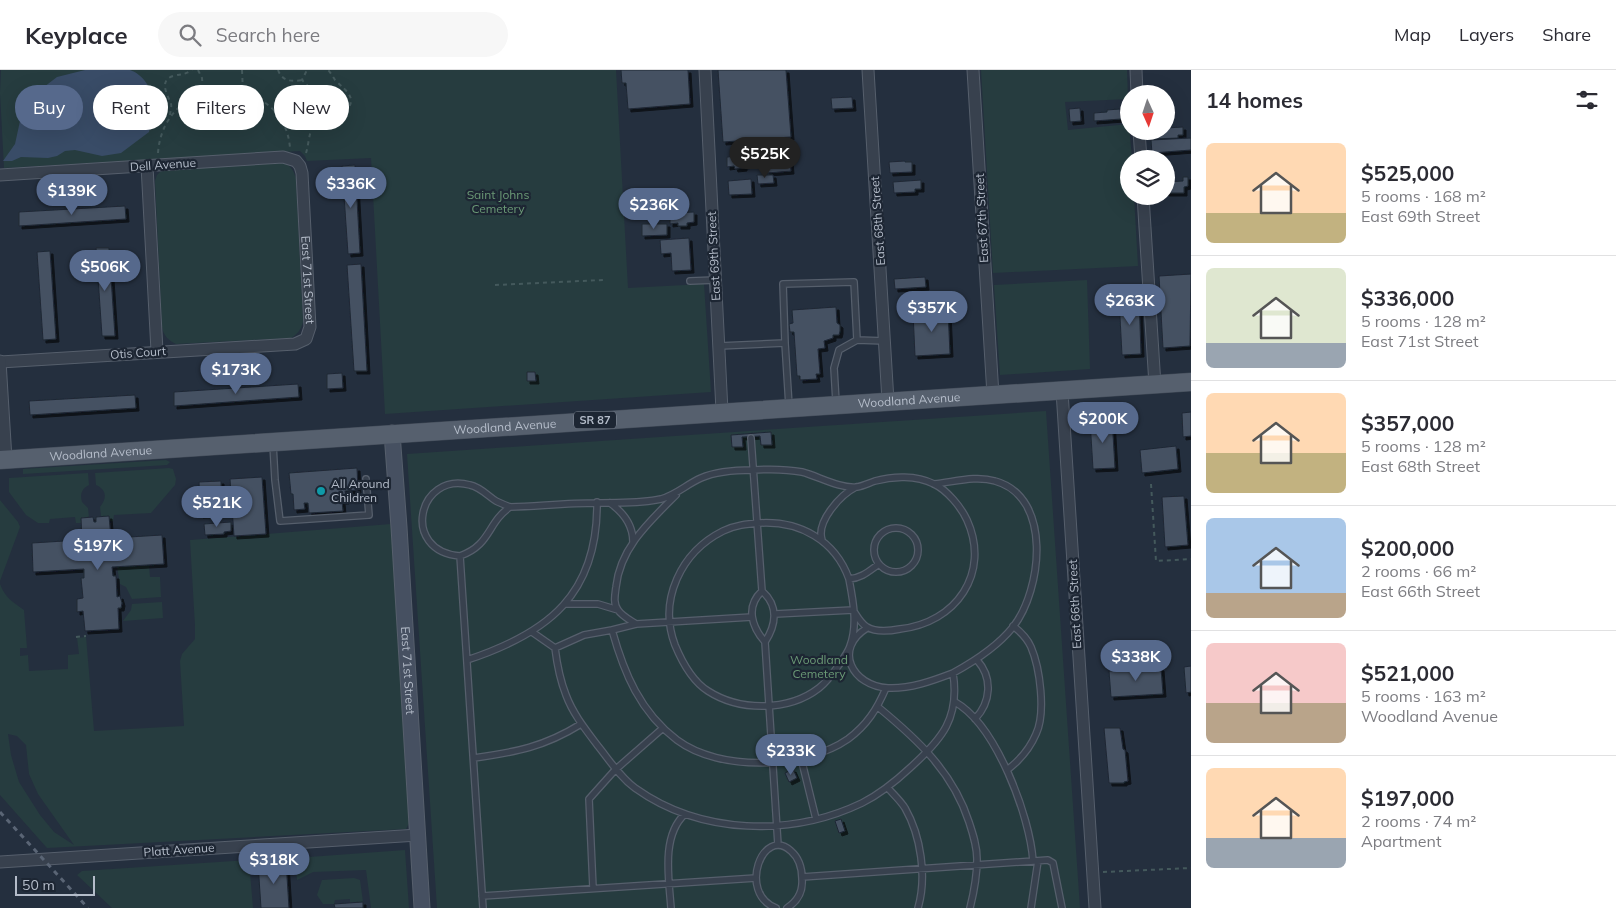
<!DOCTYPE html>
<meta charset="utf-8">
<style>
:root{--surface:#fff;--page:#f7f7f7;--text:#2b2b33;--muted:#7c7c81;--line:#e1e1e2;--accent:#56698c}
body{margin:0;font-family:Mulish,sans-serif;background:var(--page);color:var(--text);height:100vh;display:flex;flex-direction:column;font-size:19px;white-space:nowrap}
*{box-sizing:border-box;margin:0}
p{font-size:16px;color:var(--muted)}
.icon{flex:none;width:28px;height:28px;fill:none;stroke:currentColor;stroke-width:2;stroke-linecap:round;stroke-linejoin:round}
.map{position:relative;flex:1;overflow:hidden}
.sheet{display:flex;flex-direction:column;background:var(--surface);width:425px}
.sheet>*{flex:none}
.guide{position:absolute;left:15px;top:15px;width:475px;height:45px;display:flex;gap:10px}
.needle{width:32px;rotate:177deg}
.tools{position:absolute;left:1120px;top:15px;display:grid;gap:10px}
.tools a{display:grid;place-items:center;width:55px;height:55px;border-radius:50%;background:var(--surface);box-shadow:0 5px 20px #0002;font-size:25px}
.scale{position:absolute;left:15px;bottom:12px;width:80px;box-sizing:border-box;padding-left:5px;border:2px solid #b4bcc9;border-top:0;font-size:14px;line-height:18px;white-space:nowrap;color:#b4bcc9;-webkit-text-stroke:4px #1d2633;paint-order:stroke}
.price{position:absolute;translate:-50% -42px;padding:0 11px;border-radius:18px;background:var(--accent);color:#fff;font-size:16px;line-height:32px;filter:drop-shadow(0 1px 2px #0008)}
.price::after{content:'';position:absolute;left:50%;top:30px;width:15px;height:11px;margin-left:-8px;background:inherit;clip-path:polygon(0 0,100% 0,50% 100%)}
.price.current{background:#222;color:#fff}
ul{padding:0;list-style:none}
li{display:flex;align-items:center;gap:15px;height:125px;padding:0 15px}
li+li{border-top:1px solid var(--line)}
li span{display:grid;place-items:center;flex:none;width:140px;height:100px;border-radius:8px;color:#555}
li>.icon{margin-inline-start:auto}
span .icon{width:60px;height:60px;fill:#fffc;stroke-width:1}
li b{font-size:21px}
h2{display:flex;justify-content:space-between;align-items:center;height:60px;padding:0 15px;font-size:21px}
.chip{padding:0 18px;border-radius:22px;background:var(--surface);box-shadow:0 5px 20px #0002;font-size:18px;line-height:45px}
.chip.current{background:var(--accent);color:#fff}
header{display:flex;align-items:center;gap:30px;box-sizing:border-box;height:70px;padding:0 25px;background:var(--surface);border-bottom:1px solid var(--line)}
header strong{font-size:24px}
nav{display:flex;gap:28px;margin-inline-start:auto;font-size:18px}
.search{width:350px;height:45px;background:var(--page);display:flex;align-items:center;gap:12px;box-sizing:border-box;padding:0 18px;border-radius:28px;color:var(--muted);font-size:19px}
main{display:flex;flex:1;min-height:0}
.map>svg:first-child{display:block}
.green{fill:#263c3f;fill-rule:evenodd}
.water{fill:#394c67}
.building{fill:#455162;stroke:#1f2835;filter:url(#shadow)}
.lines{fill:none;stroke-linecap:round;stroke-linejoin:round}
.lane-casing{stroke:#565f6c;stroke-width:8}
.street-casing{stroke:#565f6c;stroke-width:13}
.secondary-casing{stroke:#565f6c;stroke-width:17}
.primary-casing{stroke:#414a57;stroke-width:19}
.path{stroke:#44595c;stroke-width:2;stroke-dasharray:4 4;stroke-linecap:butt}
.lane{stroke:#38414e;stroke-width:5.5}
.street{stroke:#38414e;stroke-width:11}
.secondary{stroke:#465061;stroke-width:15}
.primary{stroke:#56606e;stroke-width:18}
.rail{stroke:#5a6575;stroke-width:3;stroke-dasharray:5 5;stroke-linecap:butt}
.culture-dot{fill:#0f9aa8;stroke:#1d2633;stroke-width:2}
.labels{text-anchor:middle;stroke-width:4.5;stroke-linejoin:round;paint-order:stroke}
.shield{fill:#1d2633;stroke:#878f9c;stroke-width:1}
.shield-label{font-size:11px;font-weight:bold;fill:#b4bcc9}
.street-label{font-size:12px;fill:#b4bcc9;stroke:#1d2633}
.park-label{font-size:12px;fill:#6b9a76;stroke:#1d2633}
.poi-label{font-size:12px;fill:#b4bcc9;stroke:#1d2633;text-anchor:start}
</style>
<header>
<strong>Keyplace</strong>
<div class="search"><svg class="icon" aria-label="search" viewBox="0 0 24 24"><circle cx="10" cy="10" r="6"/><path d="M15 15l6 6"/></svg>Search here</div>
<nav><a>Map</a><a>Layers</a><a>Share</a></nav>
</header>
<main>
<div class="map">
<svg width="1191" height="838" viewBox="0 0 1191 838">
<defs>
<filter id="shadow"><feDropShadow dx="3" dy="3" stdDeviation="0" flood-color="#0009"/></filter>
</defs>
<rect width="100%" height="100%" fill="#242f3e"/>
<path class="green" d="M1 0H616L628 218 704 214 711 322 385 344 371 88 307 91 305 86 300 81 4 98 0 23Z
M981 0H1127L1128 29 1065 32 1068 60 1129 54 1132 89H1129V126H1134L1138 196 993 203Z
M282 93C291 95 293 100 296 108L303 252C301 259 298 264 291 268L176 274C168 270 164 266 162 257L155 111 157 105 163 99Z
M1087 210 1090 299 1000 305 994 215Z
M1046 341 1080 838H437L407 384Z
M166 390 170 392 167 395 23 404V399Z
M169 398 173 399 176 409 175 415 151 443 114 445 113 451H109V446H101L100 437C107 428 107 420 96 415L95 403Z
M88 403 89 415C81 419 80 425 82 432L88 438 89 448H81V453H76L75 447 50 449 49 453H38L26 445 9 422V408Z
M0 430 18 452 20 457 0 511Z
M391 454 409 753 406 759 47 778 0 725V514C5 528 13 532 24 540L27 578H20V586L28 585 29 601 68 599V585L79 584 77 568 86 567 94 661 184 656 180 591 182 584 195 569V556L190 470ZM8 664 17 666 26 675 29 704 38 724 74 775 54 762 40 745 19 712 11 685Z
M149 495 150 507H160L161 527 132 529 126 517 120 514 117 497Z
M162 532 163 548 123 551 131 540 132 534Z
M405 780 409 838H371L366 800 313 802 297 810 295 788Z
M249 790 253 838H112L77 805 82 801Z
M354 808 360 810 363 832 350 833V829L335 830 334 834H323L317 825 322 810Z"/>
<path class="water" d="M85 0H130C143 4 154 21 154 34 154 43 151 53 149 62L121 83 102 86 75 80 65 81 57 86 48 88 21 87 12 91H3L15 74 20 51 40 20 57 7Z"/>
<path class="building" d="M621 0H688L690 34 628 39 626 13H622Z
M718 0H786L791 67 723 72Z
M852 27 853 38 832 39 831 28Z
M1080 38 1081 51 1070 52 1069 39Z
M1120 39 1121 49 1094 51V43L1107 42V40Z
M1183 57V65H1178V68L1153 69V61H1166V58Z
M1191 68V80L1152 83 1151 70Z
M751 85V86L757 85V91L750 92 751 95 744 96V98L735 99 734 96 727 97V87Z
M790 89 791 101 767 103 766 91Z
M905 91V92H912V102L890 103 889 92Z
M355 95 360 183 348 184 342 96Z
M757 105H773L774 113 758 114Z
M1183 107H1188V116L1184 117V123H1166V112L1183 111Z
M751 109 752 124 729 125 728 111Z
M921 110V119H915V122L894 123 893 112Z
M125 136 126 149 19 156V142Z
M694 142V152L687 153V156H678V153L670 154V143Z
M642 154H667V165L642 166Z
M689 168 691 200 672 201 671 183 661 184 660 170Z
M96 178H109L115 266H102Z
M50 181 56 269 43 270 37 182Z
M361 194 367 301H354L347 195Z
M1191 204 1190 276 1163 278 1159 206Z
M925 207 926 217 895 219 894 209Z
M1139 227 1141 284 1122 285 1119 228Z
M836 237 837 253 840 255V261L839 265H833V268L824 271 825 278 818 279 820 304H816L817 309 800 310V306H797L794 262H790L789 254 793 253 792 240Z
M948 240 950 284 915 286 913 242Z
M527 302H535L536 311H527Z
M342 303 343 318 327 319V304Z
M298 314 299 327 174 336V322Z
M135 325 136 338 30 345 29 331Z
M1191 342V366L1183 367 1182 343Z
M1112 348 1115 398 1093 399 1090 350Z
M771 362 772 375H761L760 366 742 367 743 377H732L731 365Z
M1176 376 1178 399 1142 403 1140 380Z
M357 398 358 420 345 421 346 431H342L343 441 309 443 308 433H304L305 439 294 440 293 424H291L289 403Z
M262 407 266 464 234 466 230 409Z
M221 411 222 444 200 445 199 412Z
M1184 426 1188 475 1165 477 1162 427Z
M109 446 111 468 82 470 81 448 93 447 94 452H96V447Z
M231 452V461L224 462V464L205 465 204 454Z
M162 465 164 494 112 497 113 506H116L117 527 120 526 122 533 121 538H118L119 559 85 561 83 541 77 542V529L83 528 81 508H84V499L33 502 32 473Z
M1191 596V622L1186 623 1184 597Z
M1161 598 1163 624 1111 627 1109 601Z
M1104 658H1120L1123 679 1125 680 1128 711 1124 712V713H1109Z
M793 699 797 708 789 712 785 703Z
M841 749 845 761 839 763 835 751Z
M286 791 289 838H261L258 793Z
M363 832V838H335L334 834Z"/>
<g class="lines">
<g class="lane-casing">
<path id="lane" d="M690 211 716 210
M785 273 789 336
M719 276 785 273 783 214 854 212 857 270 885 271
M836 332 834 298 839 280 857 270
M751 368 762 521C779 536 776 555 765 572L778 775
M273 374 275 410 280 451 369 445 366 409
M934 414C954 412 976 405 995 411 1053 427 1042 520 1013 557 997 577 975 591 953 603
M610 433C624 443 633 455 633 472
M874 480a22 22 0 1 1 44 0a22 22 0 1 1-44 0Z
M822 470C816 452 840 425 856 417
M460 486C491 475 487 453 510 437
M849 509C835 470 800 451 760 453 747 454 735 455 723 461 681 482 658 530 675 575 682 592 692 611 708 621 739 641 788 642 819 618 828 611 834 602 841 592 844 587 848 582 850 576 858 555 853 530 849 509 862 508 869 501 879 494
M762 521C745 537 752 557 765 572
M565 534H598L618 540
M752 547 636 554 612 560C624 603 640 642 677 670 720 702 805 699 848 669 867 655 877 639 886 618
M636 554C630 550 622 546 618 540 613 533 615 525 616 517 620 478 649 452 676 425
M612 560 584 565 555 578C557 594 560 610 566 625 573 644 586 660 598 676 610 691 620 707 635 718 701 765 791 767 862 733 880 724 896 711 911 697 942 669 960 648 953 603 932 611 910 619 888 618 852 616 833 579 867 558
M532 562 555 578
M467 590C549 563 598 524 597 432
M955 632C996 655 1030 746 1033 791
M878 637C917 669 953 702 969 752 973 764 977 776 977 789 977 805 974 822 970 838
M975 649C991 632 993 608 977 590
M474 688C516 682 544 677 581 654
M801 688 816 749
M1007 700C1019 691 1030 678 1036 664 1046 643 1040 598 1031 577 1027 568 1021 562 1013 556
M887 717C893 724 900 730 905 738 921 766 927 807 918 838
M802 807 1048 790 1053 793 1062 838
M593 818 589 729 615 700 663 658
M482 826 756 808
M483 838 460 486C400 481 418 401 470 415 480 417 487 425 496 431 500 433 505 435 510 437 539 436 568 433 597 433 618 432 640 434 661 429 676 425 687 414 701 408 717 401 736 400 753 400 769 399 786 399 802 402 818 406 840 419 857 417 863 416 869 413 875 411 893 406 916 405 934 414 947 420 961 437 967 450 991 503 956 553 900 559 890 561 877 563 867 557 861 554 857 546 853 540L775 544
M671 838C669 809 661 766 685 744
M776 838C737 823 763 755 791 781 799 788 802 799 802 809 803 822 798 831 787 838
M1031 838 1038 791"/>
</g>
<g class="street-casing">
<g id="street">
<path d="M705 0 722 341"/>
<path d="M868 0 888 331"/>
<path d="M973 0 993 325"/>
<path d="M1136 0 1137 24"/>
<path d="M1139 61 1141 89"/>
<path d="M147 96 157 281"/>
<path id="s1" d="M0 105 283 87 296 91 300 96 302 103 310 257 306 269 295 274 0 292"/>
<path d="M1143 126 1155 315"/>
<path d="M0 291 6 389"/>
<path d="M1062 321 1095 838"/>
<path d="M0 792 418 765"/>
</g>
</g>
<g class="secondary-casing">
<g id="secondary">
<path id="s2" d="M392 363 399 457 422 838"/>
</g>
</g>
<g class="primary-casing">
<g id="primary">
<path id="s3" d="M0 390 1191 312"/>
</g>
</g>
<path class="path" d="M198 0 202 8 203 21
M242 0 243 22
M278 0C282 11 291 12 302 10
M274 42C278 40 281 37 286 36 299 33 309 34 310 18L302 10 307 0
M170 45C170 42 172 38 171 34 168 25 158 11 173 6 180 4 185 5 192 0
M158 83C164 0 284 1 290 78
M306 83C310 71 308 52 323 49 330 48 336 48 343 45 359 28 348 23 335 10 333 7 331 3 328 0
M495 215 603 210
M1151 414 1156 491 1191 489
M76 567 86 566
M1103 802 1191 798"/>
<use href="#lane" class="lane"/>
<use href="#street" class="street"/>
<use href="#secondary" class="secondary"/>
<use href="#primary" class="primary"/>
<path class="rail" d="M0 742 88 838"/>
</g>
<circle class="culture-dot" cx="321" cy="421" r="5"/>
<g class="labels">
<rect class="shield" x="574" y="341.5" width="42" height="17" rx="4"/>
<g class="shield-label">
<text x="595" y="354">SR 87</text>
</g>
<g class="street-label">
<text transform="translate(163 95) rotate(-4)" y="4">Dell Avenue</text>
<text transform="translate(982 148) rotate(-93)" y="4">East 67th Street</text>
<text transform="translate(878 151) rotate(-94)" y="4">East 68th Street</text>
<text transform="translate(714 186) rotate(-93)" y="4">East 69th Street</text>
<text dy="4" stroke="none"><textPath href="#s1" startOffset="418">East 71st Street</textPath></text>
<text transform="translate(138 283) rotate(-4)" y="4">Otis Court</text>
<text dy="4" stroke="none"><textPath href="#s3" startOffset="911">Woodland Avenue</textPath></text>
<text dy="4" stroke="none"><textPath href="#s3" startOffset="506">Woodland Avenue</textPath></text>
<text dy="4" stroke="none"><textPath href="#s3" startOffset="101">Woodland Avenue</textPath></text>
<text transform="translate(1075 534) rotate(-93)" y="4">East 66th Street</text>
<text dy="4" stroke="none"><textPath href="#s2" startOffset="238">East 71st Street</textPath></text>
<text transform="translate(179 780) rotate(-4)" y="4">Platt Avenue</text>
</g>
<g class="park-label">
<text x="498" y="129">Saint Johns<tspan x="498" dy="14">Cemetery</tspan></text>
<text x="819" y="594">Woodland<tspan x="819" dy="14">Cemetery</tspan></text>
</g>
<g class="poi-label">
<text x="331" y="418">All Around<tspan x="331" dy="14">Children</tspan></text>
</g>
</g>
</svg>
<div class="tools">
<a><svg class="needle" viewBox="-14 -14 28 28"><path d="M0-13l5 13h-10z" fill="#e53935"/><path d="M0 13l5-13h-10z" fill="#7c7c81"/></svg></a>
<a><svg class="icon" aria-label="layers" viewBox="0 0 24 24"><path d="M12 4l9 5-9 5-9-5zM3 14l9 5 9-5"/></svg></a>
</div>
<div class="scale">50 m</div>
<b class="price current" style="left:765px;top:109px">$525K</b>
<b class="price" style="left:351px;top:139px">$336K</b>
<b class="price" style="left:72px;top:146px">$139K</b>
<b class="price" style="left:654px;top:160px">$236K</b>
<b class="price" style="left:105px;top:222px">$506K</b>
<b class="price" style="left:1130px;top:256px">$263K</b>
<b class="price" style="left:932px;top:263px">$357K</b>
<b class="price" style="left:236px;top:325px">$173K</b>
<b class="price" style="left:1103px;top:374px">$200K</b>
<b class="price" style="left:217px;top:458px">$521K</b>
<b class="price" style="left:98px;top:501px">$197K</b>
<b class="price" style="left:1136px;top:612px">$338K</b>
<b class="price" style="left:791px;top:706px">$233K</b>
<b class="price" style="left:274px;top:815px">$318K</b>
<div class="guide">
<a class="chip current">Buy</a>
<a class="chip">Rent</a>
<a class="chip">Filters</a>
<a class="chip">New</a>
</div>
</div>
<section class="sheet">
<h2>14 homes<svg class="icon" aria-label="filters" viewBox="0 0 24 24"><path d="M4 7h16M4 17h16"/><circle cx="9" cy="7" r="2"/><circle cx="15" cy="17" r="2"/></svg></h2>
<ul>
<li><span style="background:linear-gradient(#ffd9b3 70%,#c2b280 0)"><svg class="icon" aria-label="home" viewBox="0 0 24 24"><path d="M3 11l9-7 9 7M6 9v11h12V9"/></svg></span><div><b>$525,000</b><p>5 rooms · 168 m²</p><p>East 69th Street</p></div></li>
<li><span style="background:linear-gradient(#dfe7d0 75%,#9aa5b1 0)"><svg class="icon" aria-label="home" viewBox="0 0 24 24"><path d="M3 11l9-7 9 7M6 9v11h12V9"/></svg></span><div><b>$336,000</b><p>5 rooms · 128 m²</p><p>East 71st Street</p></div></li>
<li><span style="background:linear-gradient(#ffd9b3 60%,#c2b280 0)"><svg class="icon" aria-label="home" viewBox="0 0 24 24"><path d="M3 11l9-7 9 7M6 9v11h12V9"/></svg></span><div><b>$357,000</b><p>5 rooms · 128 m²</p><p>East 68th Street</p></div></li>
<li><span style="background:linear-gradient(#a9c7e8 75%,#b9a48a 0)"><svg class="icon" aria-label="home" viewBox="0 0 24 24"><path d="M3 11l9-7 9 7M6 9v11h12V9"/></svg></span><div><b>$200,000</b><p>2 rooms · 66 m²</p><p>East 66th Street</p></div></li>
<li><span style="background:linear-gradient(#f6c9c9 60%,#b9a48a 0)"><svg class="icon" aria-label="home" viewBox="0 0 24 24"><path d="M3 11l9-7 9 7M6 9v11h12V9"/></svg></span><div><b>$521,000</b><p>5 rooms · 163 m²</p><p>Woodland Avenue</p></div></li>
<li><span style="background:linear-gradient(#ffd9b3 70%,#9aa5b1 0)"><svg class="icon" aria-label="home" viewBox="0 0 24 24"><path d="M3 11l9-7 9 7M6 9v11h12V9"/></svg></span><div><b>$197,000</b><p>2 rooms · 74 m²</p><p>Apartment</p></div></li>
</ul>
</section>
</main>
